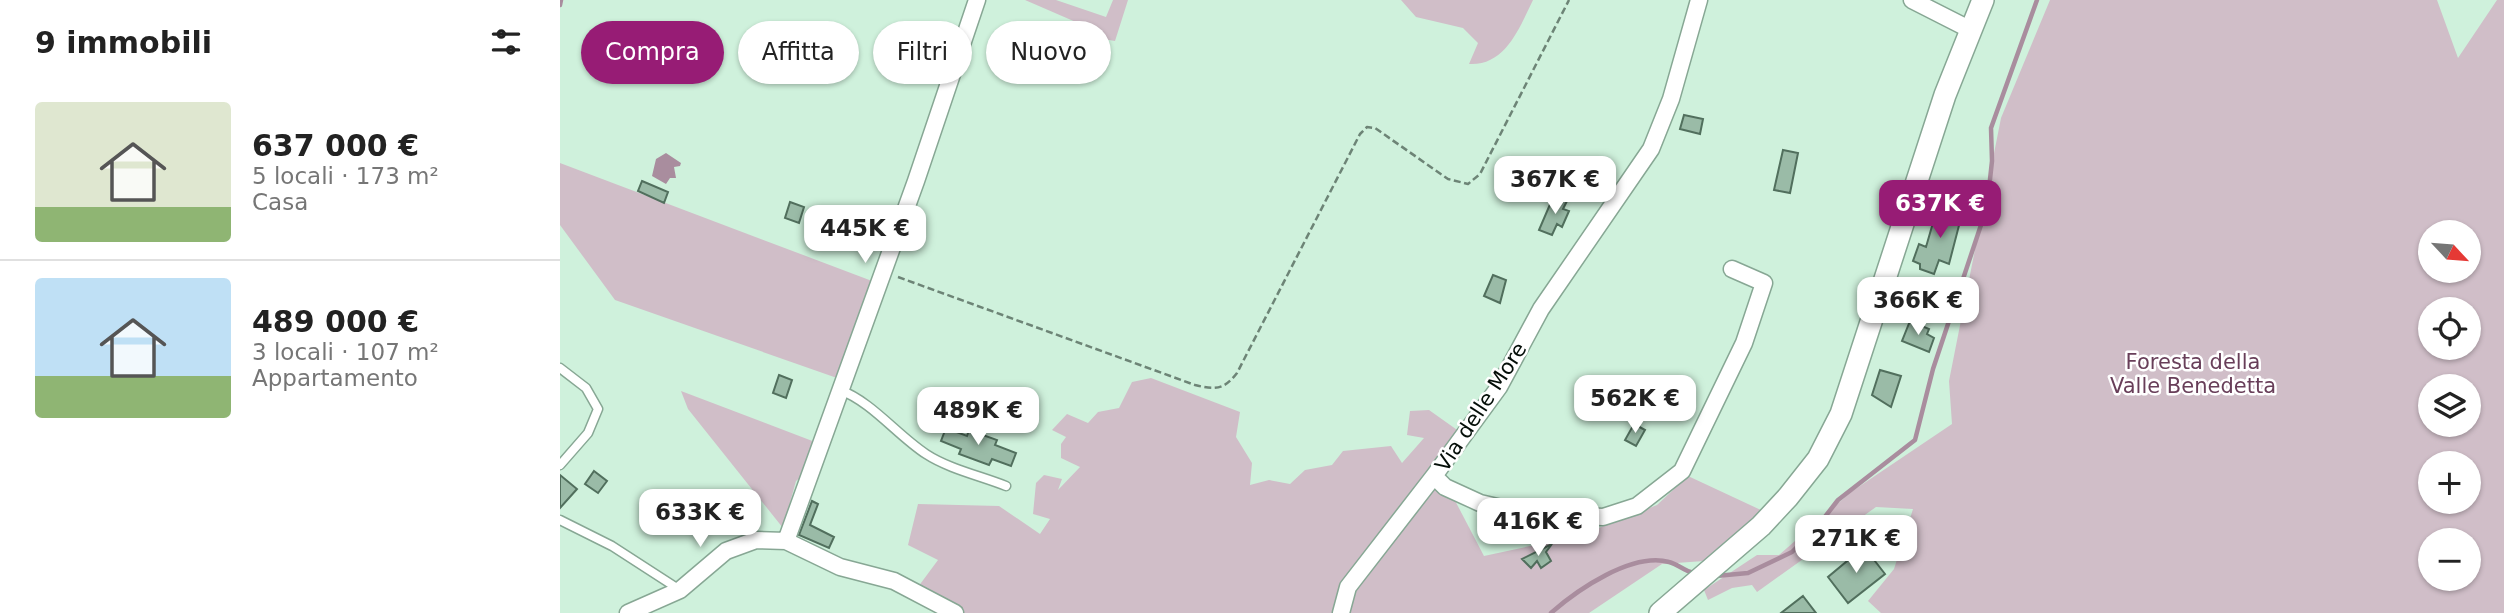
<!DOCTYPE html>
<html lang="it">
<meta charset="utf-8">
<style>
:root{--surface:#fff;--page:#f2f2f2;--text:#222;--muted:#767676;--line:#e0e0e0;--accent:#971c75}
body{margin:0;font-family:"DejaVu Sans",sans-serif;background:var(--page);color:var(--text);height:100vh;display:flex;flex-direction:column;font-size:26px;white-space:nowrap}
*{box-sizing:border-box;margin:0}
p{font-size:23px;color:var(--muted)}
.icon{flex:none;width:38px;height:38px;fill:none;stroke:currentColor;stroke-width:2;stroke-linecap:round;stroke-linejoin:round}
.map{position:relative;flex:1;overflow:hidden}
.panel{display:flex;flex-direction:column;background:var(--surface);width:560px}
.panel>*{flex:none}
.hud{position:absolute;left:21px;top:21px;width:665px;height:63px;display:flex;gap:14px}
.needle{width:46px;rotate:116deg}
.controls{position:absolute;left:1858px;top:220px;display:grid;gap:14px}
.controls a{display:grid;place-items:center;width:63px;height:63px;border-radius:50%;background:var(--surface);box-shadow:0 2px 5px #0004;font-size:35px}
.price{position:absolute;translate:-50% -60px;padding:0 16px;border-radius:14px;background:#fff;color:#222;font-size:23px;line-height:46px;filter:drop-shadow(0 2px 4px #0008)}
.price::after{content:'';position:absolute;left:50%;top:42px;width:21px;height:16px;margin-left:-10px;background:inherit;clip-path:polygon(0 0,100% 0,50% 100%)}
.price.selected{background:var(--accent);color:#fff}
ul{padding:0;list-style:none}
li{display:flex;align-items:center;gap:21px;height:175px;padding:0 35px}
li+li{border-top:2px solid var(--line)}
li span{display:grid;place-items:center;flex:none;width:196px;height:140px;border-radius:7px;color:#555}
li>.icon{margin-inline-start:auto}
span .icon{width:84px;height:84px;fill:#fffc;stroke-width:1}
li b{font-size:30px}
h2{display:flex;justify-content:space-between;align-items:center;height:84px;padding:0 35px;font-size:30px}
.pill{padding:0 24px;border-radius:32px;background:var(--surface);box-shadow:0 2px 5px #0004;font-size:24px;line-height:63px}
.pill.selected{background:var(--accent);color:#fff}
main{display:flex;flex:1;min-height:0}
.map>svg:first-child{display:block}
.green{fill:#d0bec8;fill-rule:evenodd}
.water{fill:#a98d9e}
.lines{fill:none;stroke-linecap:round;stroke-linejoin:round}
.stream{stroke:#a98d9e;stroke-width:4.5}
.building{fill:#9abba7;stroke:#516f5d;stroke-width:2}
.service-casing{stroke:#87a794;stroke-width:11}
.minor-casing{stroke:#87a794;stroke-width:19}
.secondary-casing{stroke:#87a794;stroke-width:24}
.path{stroke:#6d8476;stroke-width:2.5;stroke-dasharray:7 3.5;stroke-linecap:butt}
.service{stroke:#fff;stroke-width:8}
.minor{stroke:#fff;stroke-width:16}
.secondary{stroke:#fff;stroke-width:21}
.labels{text-anchor:middle;stroke-width:5;stroke-linejoin:round;paint-order:stroke}
.park-label{font-size:21px;fill:#683e59;stroke:#fff}
.street-label{font-size:21px;fill:#040e08;stroke:#fff}
</style>
<main>
<section class="panel">
<h2>9 immobili<svg class="icon" aria-label="filters" viewBox="0 0 24 24"><path d="M4 7h16M4 17h16"/><circle cx="9" cy="7" r="2"/><circle cx="15" cy="17" r="2"/></svg></h2>
<ul>
<li><span style="background:linear-gradient(#dfe7d0 75%,#8fb573 0)"><svg class="icon" aria-label="home" viewBox="0 0 24 24"><path d="M3 11l9-7 9 7M6 9v11h12V9"/></svg></span><div><b>637 000 €</b><p>5 locali · 173 m²</p><p>Casa</p></div></li>
<li><span style="background:linear-gradient(#bfe0f5 70%,#8fb573 0)"><svg class="icon" aria-label="home" viewBox="0 0 24 24"><path d="M3 11l9-7 9 7M6 9v11h12V9"/></svg></span><div><b>489 000 €</b><p>3 locali · 107 m²</p><p>Appartamento</p></div></li>
</ul>
</section>
<div class="map">
<svg width="1944" height="613" viewBox="0 0 1944 613">
<rect width="100%" height="100%" fill="#cff1dc"/>
<path class="green" d="M465 0H496L546 17 553 0H568L555 41 543 39 525 26Z
M841 0H973C959 29 945 66 909 64L918 43 903 28 856 17Z
M1490 0H1877L1898 58 1937 0H1944V613H1321L1308 601 1334 569 1353 509 1316 507 1197 592 1192 585 1172 588 1148 600 1144 590 1197 555H1219L1291 492 1392 424 1389 381 1441 118ZM1871 233H1909V271H1871ZM1871 310H1909V348H1871ZM1871 387H1909V425H1871ZM1871 464H1909V502H1871ZM1871 541H1909V579H1871Z
M0 163 312 281 277 378 55 300 0 225Z
M591 378 680 412 676 437 692 463 690 485 709 480 730 484 745 470 772 465 783 451 831 446 842 463 864 438 847 435 850 411 869 410 900 432 879 470 924 556 1021 535 1097 505 1128 476 1203 511 1144 561 1102 564 1029 613H403L358 587 378 560 348 545 358 504 439 506 480 534 490 519 473 514 476 483 484 475 502 479 498 490 520 467 501 458V444L506 437 492 430 507 414 528 423 538 412 559 408 572 382Z
M121 391 255 442 245 474 236 481 223 528 128 409Z"/>
<path class="water" d="M106 153 121 163 120 166 114 167 116 178H110L106 184 92 176 96 159Z"/>
<g class="lines">
<path class="stream" d="M0 5 1 0
M1156 576 1188 573 1232 552 1257 527 1278 500 1355 440 1373 369 1427 207 1432 161 1431 128 1477 0
M991 613C1017 590 1072 552 1109 562 1118 564 1124 571 1134 573"/>
</g>
<path class="building" d="M1124 115 1143 119 1140 134 1120 129Z
M1223 150 1238 153 1230 193 1214 190Z
M82 181 108 192 104 203 78 191Z
M994 195 1007 201 1003 209 1009 211 1002 227 997 224 992 235 979 230Z
M230 202 244 207 239 223 225 218Z
M1390 206 1403 210 1389 264 1379 260 1374 274 1360 269V264L1353 261 1359 244 1366 247 1377 209 1389 212Z
M933 275 946 280 940 303 924 296Z
M1350 321 1369 329 1367 334 1374 338 1369 352 1342 341Z
M1320 370 1341 376 1331 407 1312 395Z
M219 375 232 380 226 398 213 393Z
M1074 424 1085 430 1076 446 1065 440Z
M386 428 407 436 409 430 437 440 435 445 456 453 451 466 432 459 429 465 399 454 401 449 381 441Z
M34 471 47 481 38 493 25 484Z
M0 475 17 489 0 508Z
M252 501 258 504 250 525 274 537 269 548 239 535Z
M992 544 986 552 991 561 981 568 977 561 971 568 962 559Z
M1304 547 1325 574 1288 603 1268 577Z
M1243 596 1256 613H1221Z"/>
<g class="lines">
<g class="service-casing">
<path id="service" d="M0 368 26 388 38 409 28 433 0 465
M280 390C312 402 337 435 366 454 389 469 421 476 446 486
M0 520 52 546 120 590"/>
</g>
<g class="minor-casing">
<path id="minor" d="M1139 0 1111 99 1091 149 981 309 939 387 874 476 885 487 920 503 963 513 1043 517 1077 506 1122 471 1184 343 1204 283 1172 269
M1352 0 1411 30
M226 541 356 181 417 0
M68 613 120 590 166 551 196 540 226 541 280 567 334 581 395 613
M781 613 788 587 874 476"/>
</g>
<g class="secondary-casing">
<path id="secondary" d="M1100 613 1201 526 1228 497 1258 459 1281 414 1385 95 1423 0"/>
</g>
<path class="path" d="M338 277 635 385C655 390 664 390 677 373L800 134 807 127 815 128 888 179 908 184 920 174 1009 0"/>
<use href="#service" class="service"/>
<use href="#minor" class="minor"/>
<use href="#secondary" class="secondary"/>
</g>
<g class="labels">
<g class="park-label">
<text x="1633" y="369">Foresta della<tspan x="1633" dy="24">Valle Benedetta</tspan></text>
</g>
<g class="street-label">
<text transform="translate(921 407) rotate(-57)" y="7">Via delle More</text>
</g>
</g>
</svg>
<div class="controls">
<a><svg class="needle" viewBox="-14 -14 28 28"><path d="M0-13l5 13h-10z" fill="#e53935"/><path d="M0 13l5-13h-10z" fill="#767676"/></svg></a>
<a><svg class="icon" aria-label="locate" viewBox="0 0 24 24"><circle cx="12" cy="12" r="6"/><path d="M12 2v4M12 18v4M2 12h4M18 12h4"/></svg></a>
<a><svg class="icon" aria-label="layers" viewBox="0 0 24 24"><path d="M12 4l9 5-9 5-9-5zM3 14l9 5 9-5"/></svg></a>
<a>+</a>
<a>−</a>
</div>
<b class="price" style="left:995px;top:216px">367K €</b>
<b class="price selected" style="left:1380px;top:240px">637K €</b>
<b class="price" style="left:305px;top:265px">445K €</b>
<b class="price" style="left:1358px;top:337px">366K €</b>
<b class="price" style="left:1075px;top:435px">562K €</b>
<b class="price" style="left:418px;top:447px">489K €</b>
<b class="price" style="left:140px;top:549px">633K €</b>
<b class="price" style="left:978px;top:558px">416K €</b>
<b class="price" style="left:1296px;top:575px">271K €</b>
<div class="hud">
<a class="pill selected">Compra</a>
<a class="pill">Affitta</a>
<a class="pill">Filtri</a>
<a class="pill">Nuovo</a>
</div>
</div>
</main>
